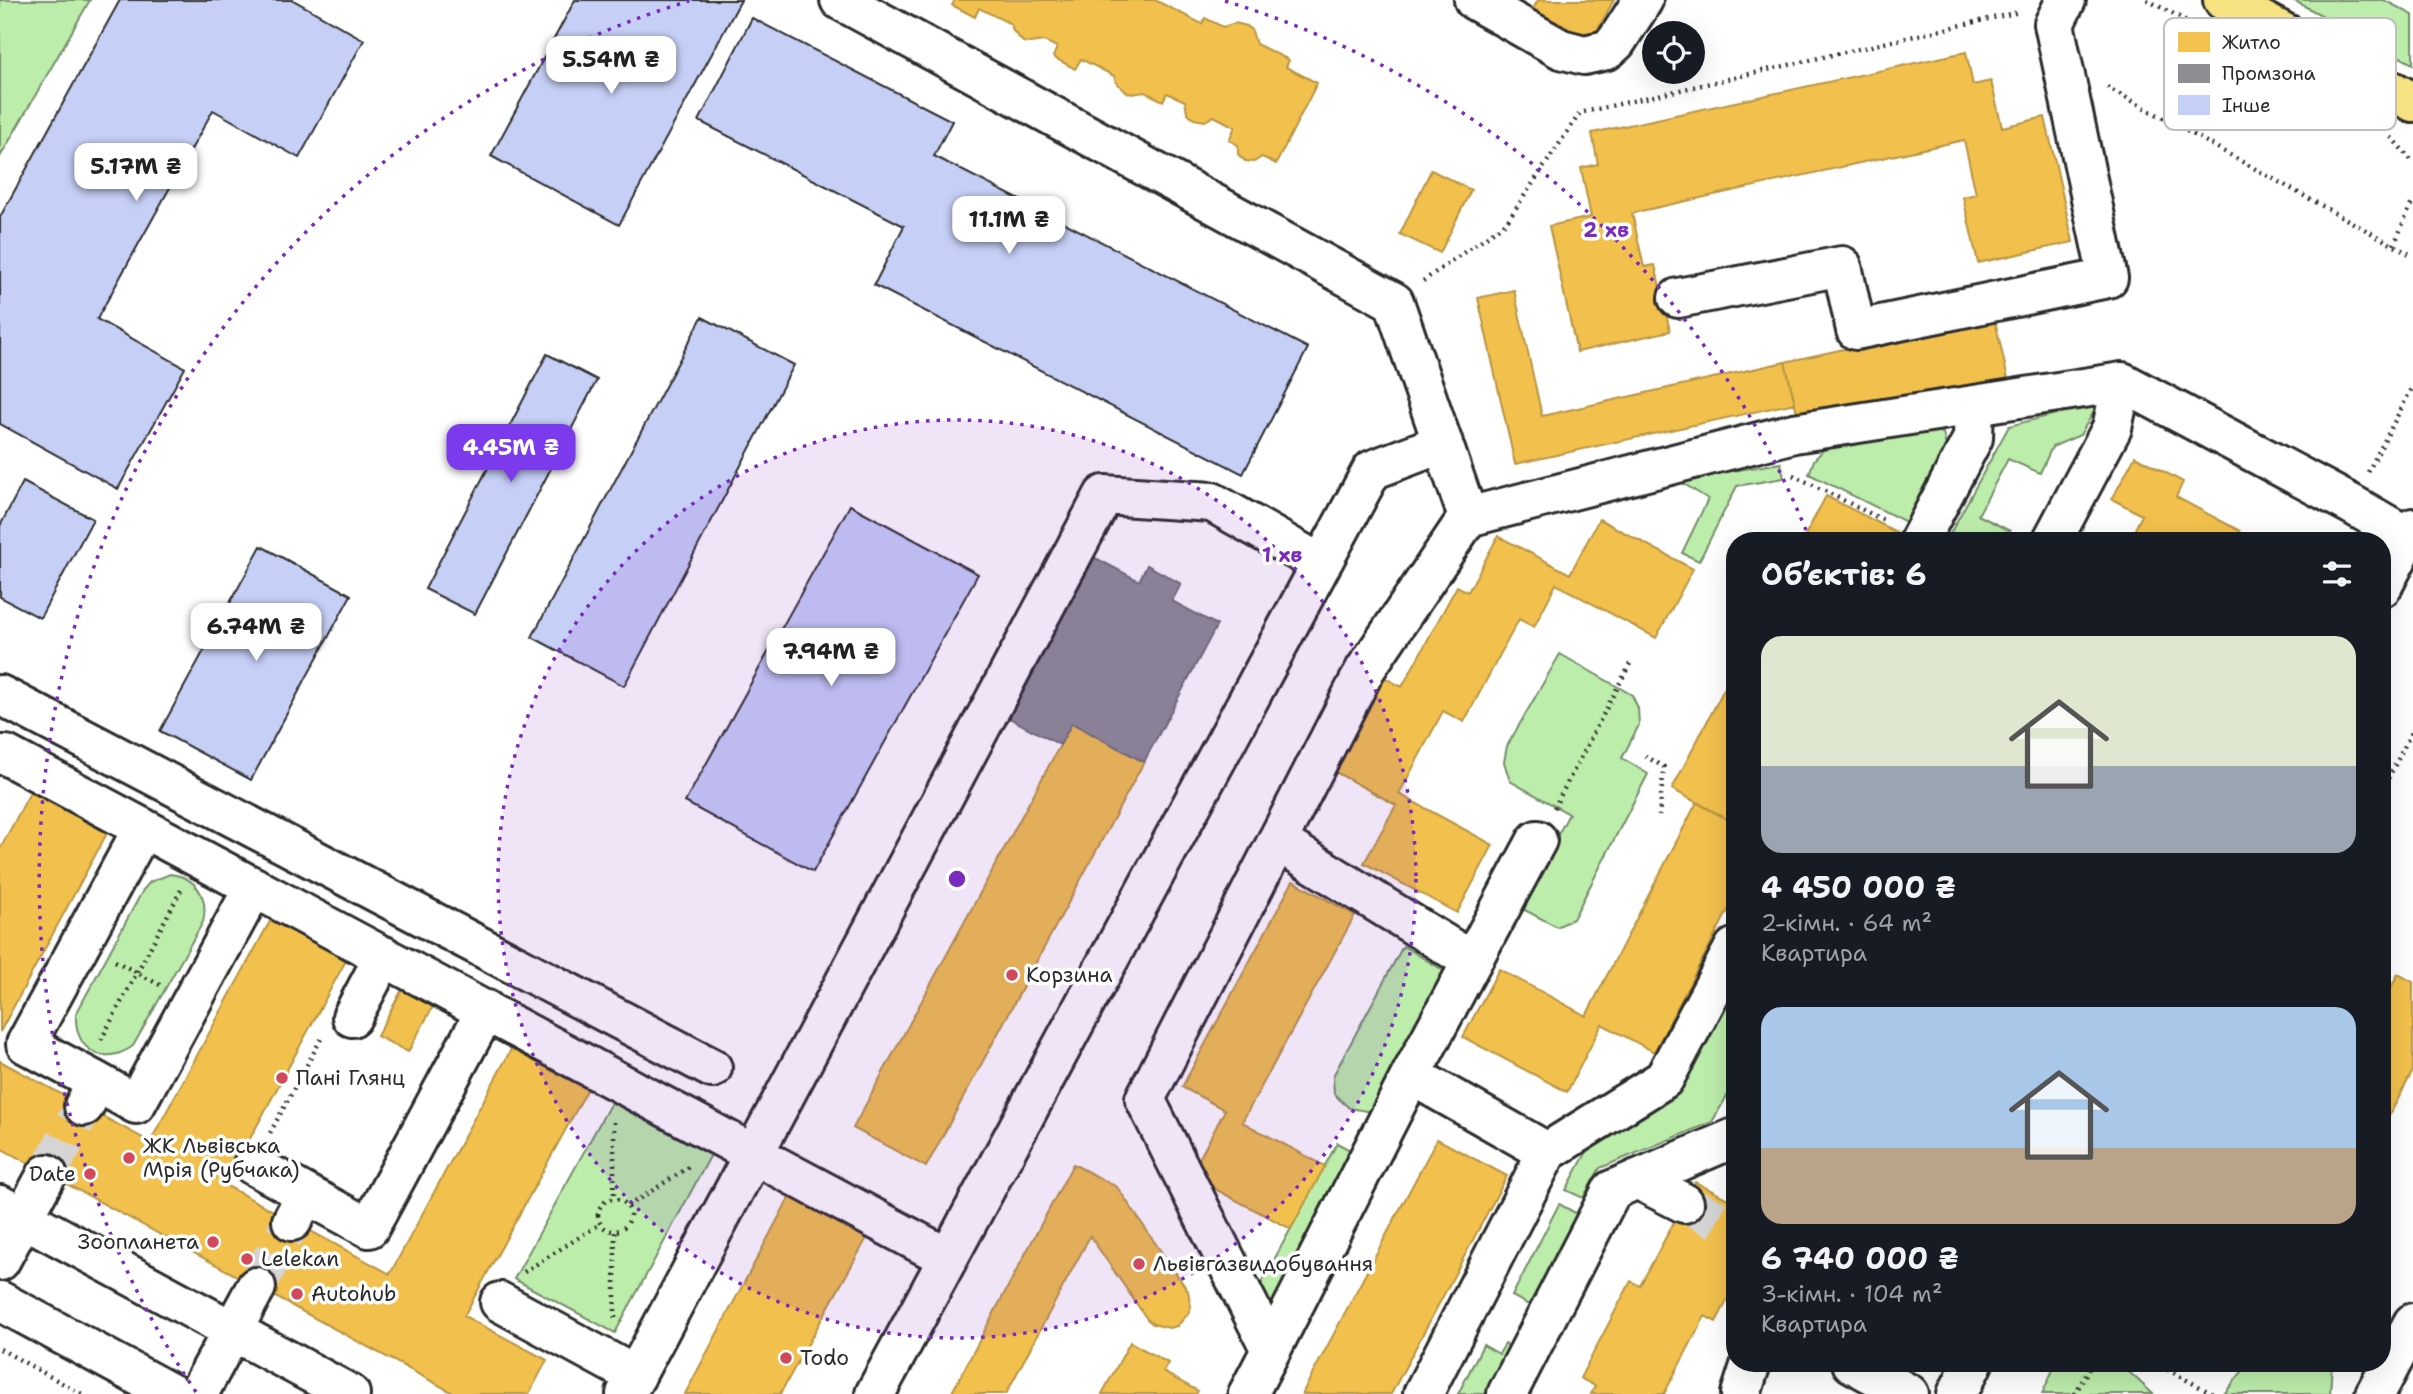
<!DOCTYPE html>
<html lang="uk">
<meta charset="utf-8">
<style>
:root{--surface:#171b24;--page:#242831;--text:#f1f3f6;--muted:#9ea1a6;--accent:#7c3aed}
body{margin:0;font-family:"Shantell Sans",sans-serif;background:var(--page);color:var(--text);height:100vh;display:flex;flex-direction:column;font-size:26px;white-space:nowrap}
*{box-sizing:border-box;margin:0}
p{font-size:23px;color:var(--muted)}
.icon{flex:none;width:38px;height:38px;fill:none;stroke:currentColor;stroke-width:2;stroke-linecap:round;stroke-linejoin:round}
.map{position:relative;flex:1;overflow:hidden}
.details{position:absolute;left:1726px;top:532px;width:665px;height:840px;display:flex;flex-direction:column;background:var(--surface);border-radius:28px;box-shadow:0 7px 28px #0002}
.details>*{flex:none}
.tools{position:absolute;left:1642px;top:21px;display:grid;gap:14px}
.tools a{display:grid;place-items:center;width:63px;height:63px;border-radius:50%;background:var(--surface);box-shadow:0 7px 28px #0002;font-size:35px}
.price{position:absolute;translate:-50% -60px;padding:0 16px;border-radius:14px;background:#fff;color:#222;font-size:23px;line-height:46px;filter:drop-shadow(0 2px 4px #0008)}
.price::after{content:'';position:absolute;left:50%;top:42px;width:21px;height:16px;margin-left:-10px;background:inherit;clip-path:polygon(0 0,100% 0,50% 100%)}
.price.selected{background:var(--accent);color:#fff}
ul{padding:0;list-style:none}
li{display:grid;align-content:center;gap:14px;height:371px;padding:0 35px}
li span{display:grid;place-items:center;height:217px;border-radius:21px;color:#555}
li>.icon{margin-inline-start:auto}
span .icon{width:126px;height:126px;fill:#fffc;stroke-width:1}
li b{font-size:30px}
h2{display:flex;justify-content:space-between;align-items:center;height:84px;padding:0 35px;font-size:30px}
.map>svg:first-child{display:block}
.green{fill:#bdedab;stroke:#748c6b;stroke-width:2}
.homes{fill:#f2c14e;stroke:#b69444;stroke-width:2}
.industry{fill:#8d8d92;stroke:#707073;stroke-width:2}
.building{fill:#c6d0f7;stroke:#2b2b2b;stroke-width:2}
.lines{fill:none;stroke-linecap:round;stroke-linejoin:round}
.minor-tunnel{stroke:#d5d5d5;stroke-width:38;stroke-dasharray:38 19;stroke-linecap:butt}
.minor-casing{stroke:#2b2b2b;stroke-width:44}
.major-casing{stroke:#2b2b2b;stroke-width:44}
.path{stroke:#2b2b2b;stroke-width:4.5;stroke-dasharray:2 5;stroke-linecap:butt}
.minor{stroke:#fff;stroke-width:38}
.major{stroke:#f6e281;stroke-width:38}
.ring{fill:none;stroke:#7b2cbf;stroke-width:3.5;stroke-dasharray:3.5 7}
.poi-dot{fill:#d1495b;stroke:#fff;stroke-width:2.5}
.labels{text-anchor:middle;stroke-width:7;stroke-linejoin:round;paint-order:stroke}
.poi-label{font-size:21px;fill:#2b2b2b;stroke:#fff;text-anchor:start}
.key{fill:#fff;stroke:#bfbfbf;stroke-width:2}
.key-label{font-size:19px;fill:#2b2b2b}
.centre{fill:#7b2cbf;stroke:#fff;stroke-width:3.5}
.ring-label{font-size:21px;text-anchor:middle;font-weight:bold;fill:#7b2cbf;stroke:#fff;stroke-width:7;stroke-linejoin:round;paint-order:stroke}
</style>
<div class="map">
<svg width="2413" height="1394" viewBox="0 0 2413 1394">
<rect width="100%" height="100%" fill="#fff"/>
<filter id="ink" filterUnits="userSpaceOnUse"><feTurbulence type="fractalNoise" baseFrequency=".0143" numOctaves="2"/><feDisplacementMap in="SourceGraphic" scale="14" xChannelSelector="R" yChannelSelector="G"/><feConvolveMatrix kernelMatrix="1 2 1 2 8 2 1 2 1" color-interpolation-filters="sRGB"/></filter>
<g filter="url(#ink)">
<path class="green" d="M0 0H90L0 157Z
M2293 0H2384L2413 15V64Z
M2099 403 2080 435 2052 447 2040 473 2008 459 1978 515 2010 531 2005 541H1946L2009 426Z
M1930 428 1943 433 1946 446 1910 524 1809 474 1814 460 1825 448Z
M1781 463 1784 478 1737 486 1699 561 1682 553 1708 499 1678 480Z
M1560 654 1632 695 1638 708 1639 725 1622 758 1648 774 1573 919 1557 927 1519 907 1569 814 1510 781 1504 762 1507 746Z
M170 874C196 877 209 896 203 922L133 1046C104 1067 74 1051 76 1014L143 890 150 882Z
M1403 946 1446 972 1372 1112 1349 1108 1334 1094 1333 1076Z
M1734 985V1057L1728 1069 1734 1073V1084L1712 1122 1600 1168 1583 1198 1566 1190 1596 1135Z
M614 1097 713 1151 615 1333 514 1279Z
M1337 1143 1363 1157 1274 1322 1248 1308Z
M1559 1204 1583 1217 1528 1323 1521 1320 1529 1305 1512 1296Z
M1505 1344 1513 1348 1490 1394H1458L1483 1345 1499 1354Z
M2056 1363H2114L2127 1370 2153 1394H2042Z
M2249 1363H2332L2330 1394H2224Z"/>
<path class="homes" d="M955 0H1155L1202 24 1205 18 1223 27 1235 23 1247 26 1252 31 1256 44 1289 60 1286 67 1317 83 1276 164 1262 157 1254 162 1245 161 1238 154V145L1229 140 1235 127 1214 116 1205 121 1194 119 1187 112 1185 101 1167 93 1163 101 1145 92 1132 94 1126 92 1116 82 1114 76 1081 59 1075 69 1053 57 1057 47 1044 41 1030 43 1023 42 1013 31 1011 24 979 8 975 17 952 5Z
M1538 0H1614L1588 46 1530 14Z
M1966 52 1973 85 1991 81 2002 127 2045 117 2073 242 1978 263 1963 197 1976 194 1964 140 1632 213 1644 267 1655 265 1670 331 1577 352 1549 226 1591 217 1581 168 1598 164 1592 133Z
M1431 170 1471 190 1440 253 1400 234Z
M1514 290 1542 416 1785 362 1795 403 1515 464 1478 298Z
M1994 316 2008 379 1800 425 1785 362Z
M2135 456 2183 482 2176 497 2240 531 2235 541H2141L2143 536 2134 531 2142 515 2112 499Z
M1826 496 1896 532 1891 541H1802Z
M1599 519 1693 569 1656 638 1556 584 1534 627 1519 619 1464 722 1443 711 1399 794 1493 845 1457 913 1364 863 1396 805 1328 768 1378 674 1402 687 1457 586 1468 592 1498 536 1570 574Z
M1734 670V823L1672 789Z
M1072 723 1144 762 926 1167 853 1128Z
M35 783 112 824 0 1032V849Z
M1697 802 1734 823 1732 844 1734 845V899L1654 1052 1602 1024 1567 1092 1463 1037 1499 969 1586 1016Z
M1293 881 1355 915 1242 1122 1325 1166 1291 1229 1190 1176 1225 1110 1182 1087Z
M275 912 350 953 225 1185 292 1221 390 1274 515 1042 591 1083 464 1316 547 1360 529 1394H455L0 1148V1061L150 1142Z
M2398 974 2413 982V1071L2382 1129V1005Z
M405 984 436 1001 408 1052 377 1036Z
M1437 1139 1507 1176 1391 1394H1302Z
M1073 1164 1117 1187 1188 1291 1191 1307 1188 1314 1177 1326 1169 1328 1153 1324 1147 1319 1090 1236 1006 1394H951Z
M1695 1182 1734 1202V1288L1716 1322 1705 1316 1664 1394H1591L1595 1386 1580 1378 1631 1281 1640 1286Z
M790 1196 867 1238 780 1394H685Z
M1130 1342 1168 1363 1163 1372 1198 1391 1196 1394H1102Z"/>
<path class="industry" d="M1086 553 1139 581 1147 565 1181 584 1172 601 1217 625 1144 762 1072 723 1060 745 1000 713Z"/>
<path class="building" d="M120 0H293L364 40 299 158 213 110 97 319 185 368 118 489 0 424V217Z
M575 0H741L619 225 491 156Z
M752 18 952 121 934 156 1308 348 1243 474 874 285 904 226 699 121Z
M702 317 794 365 624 686 532 637Z
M547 354 597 380 475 614 425 589Z
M23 482 93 519 40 618 0 597V526Z
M850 505 978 574 813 872 685 802Z
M261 546 351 595 251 780 160 731Z"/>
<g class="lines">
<path class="minor-tunnel" d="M47 1174 84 1106
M1684 1203 1734 1228
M256 1287 292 1221"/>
<g class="minor-casing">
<path id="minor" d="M840 0 1394 302 1468 517
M1474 0 1561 49 1584 55 1607 50 1616 42 1643 0
M1678 298 1842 266 1856 330 2108 278 2054 24 2066 0
M1919 541 1973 438 1974 405
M2052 541 2112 428 2122 382
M2382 587 2413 528
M0 695 712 1068
M0 755H6L948 1258
M1277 841 1472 961
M352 1017 384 956
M1411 1075 1537 840
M97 1082 136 1104 254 887
M84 1106 97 1082 26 1044 143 828
M1547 1152 1664 1079 1734 948
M253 1165 306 1194 292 1221
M1637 1179 1684 1203
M306 1194 369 1228 486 1010
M0 1205 350 1394
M0 1261 47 1174
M0 1301 172 1394
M500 1302 636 1376
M1271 1350 1411 1075 1547 1152 1423 1394
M1852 1363 1909 1394
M198 1394 256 1287
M626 1394 1104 495 1212 502 1321 564
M875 1394 1372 470 1443 443
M1248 1394 1271 1350 1145 1099 1365 670 1468 517 1794 433 2122 382 2351 504 2408 537
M1507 1394 1612 1190 1734 1138
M1741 1394 1751 1363
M1957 1394 1973 1363
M2375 1394 2413 1323"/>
</g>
<g class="major-casing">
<path id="major" d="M2223 0 2413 102"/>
</g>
<path class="path" d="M2147 0 2193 24
M2107 87 2413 256
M2391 137 2413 162
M2394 245 2413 200
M1423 281 1506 223 1580 113 2019 12
M2368 472 2413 386
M1793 475 1885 521
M1645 756 1664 767 1659 816
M2382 791 2413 729
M1554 808 1632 660
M115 961 160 985
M101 1040 181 890
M614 1122V1198
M270 1133 321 1039
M598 1215a16 16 0 1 1 32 0a16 16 0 1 1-32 0Z
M628 1206 692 1165
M615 1232V1322
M524 1272 600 1224
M0 1349 82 1394
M2155 1363 2213 1394
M2075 1394 2092 1363"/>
<use href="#minor" class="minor"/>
<use href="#major" class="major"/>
</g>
</g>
<circle cx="957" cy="879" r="459" fill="#7b2cbf" fill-opacity=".12"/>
<g class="ring">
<circle cx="957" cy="879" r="459"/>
<path d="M196 1392A918 918 0 0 1 689 1M1225 1A918 918 0 0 1 1808 535"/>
</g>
<g class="poi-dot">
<circle cx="1012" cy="975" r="7"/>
<circle cx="282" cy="1078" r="7"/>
<circle cx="129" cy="1158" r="7"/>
<circle cx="90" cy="1174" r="7"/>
<circle cx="213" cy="1242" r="7"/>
<circle cx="247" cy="1259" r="7"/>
<circle cx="1139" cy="1264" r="7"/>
<circle cx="297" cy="1294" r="7"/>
<circle cx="786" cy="1358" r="7"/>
</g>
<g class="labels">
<g class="poi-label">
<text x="1026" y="982">Корзина</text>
<text x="296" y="1085">Пані Глянц</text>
<text x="143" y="1153">ЖК Львівська<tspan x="143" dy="24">Мрія (Рубчака)</tspan></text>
<text x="76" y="1181" text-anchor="end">Date</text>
<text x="199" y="1249" text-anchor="end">Зоопланета</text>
<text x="261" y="1266">Lelekan</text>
<text x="1153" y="1271">Львівгазвидобування</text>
<text x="311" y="1301">Autohub</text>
<text x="800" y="1365">Todo</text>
</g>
</g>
<rect x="2164" y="18" width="232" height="112" rx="10" class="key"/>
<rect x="2178" y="32" width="32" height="20" fill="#f2c14e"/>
<rect x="2178" y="64" width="32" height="19" fill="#8d8d92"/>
<rect x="2178" y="95" width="32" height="20" fill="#c6d0f7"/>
<g class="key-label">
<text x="2222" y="49">Житло</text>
<text x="2222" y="80">Промзона</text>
<text x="2222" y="112">Інше</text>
</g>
<circle cx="957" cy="879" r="10" class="centre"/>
<g class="ring-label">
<text x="1606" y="237">2 хв</text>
<text x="1282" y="562">1 хв</text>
</g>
</svg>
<div class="tools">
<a><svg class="icon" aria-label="locate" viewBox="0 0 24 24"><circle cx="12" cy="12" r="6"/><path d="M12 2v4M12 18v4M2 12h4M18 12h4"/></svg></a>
</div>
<b class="price" style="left:611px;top:96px">5.54M ₴</b>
<b class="price" style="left:136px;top:203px">5.17M ₴</b>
<b class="price" style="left:1009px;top:256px">11.1M ₴</b>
<b class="price selected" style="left:511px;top:484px">4.45M ₴</b>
<b class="price" style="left:256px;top:663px">6.74M ₴</b>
<b class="price" style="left:831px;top:688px">7.94M ₴</b>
<section class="details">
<h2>Об’єктів: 6<svg class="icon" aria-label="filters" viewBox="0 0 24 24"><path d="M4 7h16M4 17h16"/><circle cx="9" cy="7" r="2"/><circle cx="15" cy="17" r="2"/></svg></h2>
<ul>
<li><span style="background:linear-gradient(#dfe7d0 60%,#9aa5b1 0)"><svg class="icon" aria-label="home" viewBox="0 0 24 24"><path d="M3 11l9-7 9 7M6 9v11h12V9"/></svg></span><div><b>4 450 000 ₴</b><p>2-кімн. · 64 m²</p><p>Квартира</p></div></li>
<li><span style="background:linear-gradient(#a9c7e8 65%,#b9a48a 0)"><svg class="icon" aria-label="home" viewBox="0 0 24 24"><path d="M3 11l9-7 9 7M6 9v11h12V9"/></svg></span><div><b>6 740 000 ₴</b><p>3-кімн. · 104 m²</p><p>Квартира</p></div></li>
</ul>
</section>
</div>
